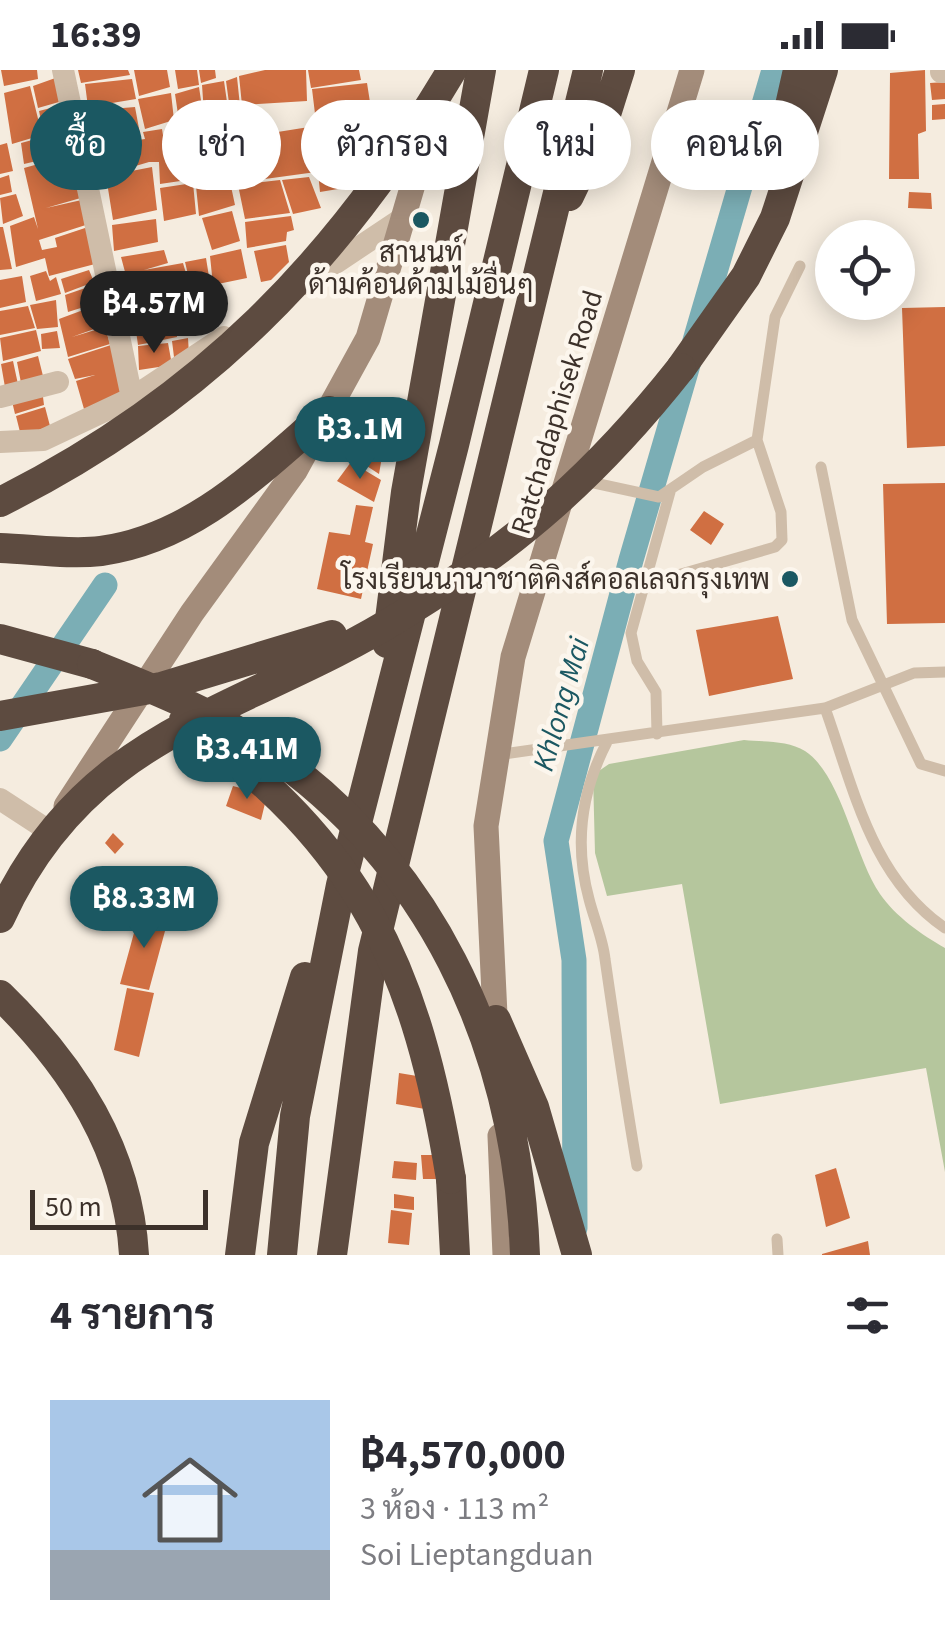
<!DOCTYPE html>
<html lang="th">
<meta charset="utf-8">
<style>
:root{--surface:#fff;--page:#f7f7f7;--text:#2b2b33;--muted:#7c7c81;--line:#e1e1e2;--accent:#1b5862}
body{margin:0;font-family:"Source Sans 3",Sarabun,sans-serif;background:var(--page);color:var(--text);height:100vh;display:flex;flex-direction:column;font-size:38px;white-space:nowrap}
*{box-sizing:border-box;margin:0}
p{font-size:32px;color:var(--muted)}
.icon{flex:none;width:55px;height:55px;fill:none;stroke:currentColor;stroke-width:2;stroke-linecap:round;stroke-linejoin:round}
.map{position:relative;height:1185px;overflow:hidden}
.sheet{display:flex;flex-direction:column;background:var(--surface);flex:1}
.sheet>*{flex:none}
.hud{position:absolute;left:30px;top:30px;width:885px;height:90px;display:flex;gap:20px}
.controls{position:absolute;left:815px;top:150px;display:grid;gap:20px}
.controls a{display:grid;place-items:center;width:100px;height:100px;border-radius:50%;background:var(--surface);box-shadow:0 5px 25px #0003;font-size:50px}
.scale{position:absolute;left:30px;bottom:25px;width:178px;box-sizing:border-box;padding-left:10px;border:5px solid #3c312a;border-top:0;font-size:28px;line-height:35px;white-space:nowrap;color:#3c312a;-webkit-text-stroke:8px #fcf6ed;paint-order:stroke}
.price{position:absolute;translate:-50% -85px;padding:0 22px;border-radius:35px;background:var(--accent);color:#fff;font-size:32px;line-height:65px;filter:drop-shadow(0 2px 5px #0008)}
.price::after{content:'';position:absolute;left:50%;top:60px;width:30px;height:22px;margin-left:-15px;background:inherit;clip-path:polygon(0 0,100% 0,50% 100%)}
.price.selected{background:#222;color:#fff}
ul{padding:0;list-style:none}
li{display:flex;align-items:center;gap:30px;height:250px;padding:0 50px}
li+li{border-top:2px solid var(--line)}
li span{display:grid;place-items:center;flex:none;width:280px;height:200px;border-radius:0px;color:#555}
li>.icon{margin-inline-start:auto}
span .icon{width:120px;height:120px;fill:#fffc;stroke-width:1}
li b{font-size:42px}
h2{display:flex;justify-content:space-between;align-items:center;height:120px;padding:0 50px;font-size:42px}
.chip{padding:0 35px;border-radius:45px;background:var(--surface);box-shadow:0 5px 25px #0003;font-size:35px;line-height:90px}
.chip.selected{background:var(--accent);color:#fff}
.status{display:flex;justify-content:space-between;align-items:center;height:70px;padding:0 50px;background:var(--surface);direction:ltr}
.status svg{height:28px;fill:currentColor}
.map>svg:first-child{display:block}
.green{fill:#b5c69d}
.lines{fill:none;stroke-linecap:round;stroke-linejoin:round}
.canal{stroke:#7baeb5;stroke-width:25}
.building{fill:#d06f42}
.service{stroke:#cfbda9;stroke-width:11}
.minor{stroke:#cfbda9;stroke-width:22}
.secondary{stroke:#a38c7a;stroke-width:25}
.motorway{stroke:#5d4b40;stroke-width:30}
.motorway-bridge{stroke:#5d4b40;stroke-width:30}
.poi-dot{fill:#1b5862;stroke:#fcf6ed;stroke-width:4}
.labels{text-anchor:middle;stroke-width:9;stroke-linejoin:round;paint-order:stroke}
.poi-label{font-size:28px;fill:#3c312a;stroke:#fcf6ed}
.street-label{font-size:28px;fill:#3c312a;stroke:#fcf6ed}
.water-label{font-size:30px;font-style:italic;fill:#1b5862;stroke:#fcf6ed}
</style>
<div class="status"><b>16:39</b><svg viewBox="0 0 49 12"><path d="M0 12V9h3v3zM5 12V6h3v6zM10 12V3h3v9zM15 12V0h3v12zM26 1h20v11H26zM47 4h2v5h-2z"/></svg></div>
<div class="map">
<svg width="945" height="1185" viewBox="0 0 945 1185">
<rect width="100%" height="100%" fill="#f5ecdf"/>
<path class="green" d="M744 670C763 672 788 670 805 681 842 705 854 786 880 824 895 846 922 865 945 878V1102L926 998 720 1034 682 814 607 826 595 783 593 705 609 694Z"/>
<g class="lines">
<path class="canal" d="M0 669 105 515
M575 1158 574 890 556 771 631 490 774 0"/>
</g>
<path class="building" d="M1 0H37L38 9 4 16Z
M78 0H128L130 5 81 13Z
M134 0H167L170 17 139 26Z
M175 0H197L199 15 178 19Z
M199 0H215L216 8 201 13Z
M265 0H306L307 31 242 35 239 6Z
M308 0H359L361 10 311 18Z
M925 0 926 61 918 64 919 109H889L890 3Z
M61 6 66 30 38 38 33 16Z
M237 7 240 36 230 40 226 11Z
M132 9 136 29 88 37 85 14Z
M224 11 228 39 204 43 202 15Z
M945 12V29L932 30 930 13Z
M367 13 372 45 316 52 312 19Z
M30 16 42 65 12 74 4 23Z
M199 17 203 44 179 51 175 24Z
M171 23 174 50 145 59 138 29Z
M66 34 71 57 44 65 39 41Z
M945 34V49L932 50V35Z
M135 37 140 64 93 75 87 41Z
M219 45 224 74 173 85 168 56Z
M360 50 362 74 349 75 350 117 320 122 313 53Z
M309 57 316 102 243 112 240 68Z
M162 59 167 91 224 79 228 104 160 114 159 92H149L102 106 98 76 145 69 143 62Z
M70 60 75 82 24 94 21 73Z
M7 73 13 101 0 104V75Z
M85 81 98 123 46 138 86 129 92 153 39 170 42 180 57 177 55 168 91 156 99 193 49 206 45 188 16 197 10 156 34 147 38 159 24 98Z
M152 97 157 140 113 150 106 106Z
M9 105 12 122 0 125V108Z
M229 107 235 135 199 146 196 116Z
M309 107 321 138 293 144 282 110Z
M280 110 290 143 245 149 238 115Z
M193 113 196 144 164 151 160 118Z
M909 122 931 123 932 139 908 138Z
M16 124 23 146 3 154 0 128Z
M232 141 240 171 212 180 202 148Z
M291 146 294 160 287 162 286 171 247 178 245 152Z
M156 149 158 172 114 181 112 155Z
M0 157H3L12 199 0 200Z
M286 175 289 192 271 210 261 212 254 181Z
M241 179 247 208 213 215 210 186Z
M164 180 168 193 144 200 183 193 190 217 132 228 121 187Z
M206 188 210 213 191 217 185 192Z
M89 200 94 212 65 223 61 209Z
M46 201 50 211 56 207 61 224 36 231 30 206Z
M22 206 26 232 0 238V210Z
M97 214 103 231 68 242 65 225Z
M210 217 214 245 181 253 178 222Z
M173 222 178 253 149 258 176 255 177 267 138 275 136 261 142 260 137 228Z
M56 230 58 257 37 259 30 235Z
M102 233 111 253 72 267 105 257 110 274 68 287 59 249Z
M28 236 35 258 0 265V241Z
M945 237V376L907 378 902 238Z
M36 260 41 281 3 291 0 268Z
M57 261 60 278 42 279 41 264Z
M188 268 189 285 175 295 172 271Z
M168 273 172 295 139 300 138 276Z
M114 274 130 323 84 339 76 311 95 305 75 309 68 289Z
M38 286 44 310 22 318 17 292Z
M13 291 19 319 6 323 1 294Z
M42 319 44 335 15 344 11 327Z
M45 337 50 356 21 366 16 346Z
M380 339 389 346 379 404 353 387Z
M351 392 381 410 374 432 337 411Z
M945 413V553L887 554 883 414Z
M356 435 373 437 365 472 373 474 361 529 317 519 329 462 350 465Z
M704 441 724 454 711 475 690 460Z
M778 546 793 609 709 626 696 560Z
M280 655 290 663 279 678 269 671Z
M233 716 267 725 261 750 226 736Z
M113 763 124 774 115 784 105 773Z
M145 824 171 832 167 846 141 839Z
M140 841 168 850 149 920 120 914Z
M127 918 154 923 139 987 114 980Z
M399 1003 423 1007 425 1039 396 1034Z
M421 1085H435L436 1109H423Z
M394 1091 417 1093 416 1110 392 1108Z
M836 1098 850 1148 826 1157 815 1105Z
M394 1124 414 1127V1140L394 1138Z
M391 1140 412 1143 409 1175 388 1173Z
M868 1171 870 1185H822V1184Z"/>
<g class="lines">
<path class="service" d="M821 397 852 550 921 694 945 701
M585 411 659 427 703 397 757 370 775 247 800 196
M643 515 775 477 782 470 781 442 757 370
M825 638C854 719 871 807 945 858
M657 664 656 622 637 591 631 563 670 422
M607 672C581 722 574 774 589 829 594 849 603 869 605 889 615 958 625 1027 637 1096
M497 685 825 638 914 603 945 602
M777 1169 778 1185"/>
<path class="minor" d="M63 0 132 328
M941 2H945
M304 214 406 146
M0 327 58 312
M0 372 43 370 132 328 224 267
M0 729 49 761"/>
<path class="secondary" d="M66 736 192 543 295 401 368 268 436 36
M496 966 486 756 513 587 692 0
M500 1066 505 1185"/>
<path class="motorway" d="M783 67 798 0
M569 126 602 57 620 0
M681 298 746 206 775 148 823 0
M0 478C32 479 69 485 101 481 195 468 260 400 329 341
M0 569 92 594
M387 573 406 422 481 0
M0 925C74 997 128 1081 134 1185
M451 1109 455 1185
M240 1185 254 1073 305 907
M282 1185 295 1046 341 815 454 375 544 0
M332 1185 373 881 588 0"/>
<path class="motorway-bridge" d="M0 432C202 331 337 193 452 0
M92 594C145 616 201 637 250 669 430 785 517 974 525 1185
M0 646 161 617 332 565
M184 650C362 775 417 900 451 1109
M0 848C87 656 247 643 404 544 519 473 598 403 681 298
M496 950 534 1037 577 1185"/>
</g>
<g class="poi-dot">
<circle cx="421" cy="150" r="10"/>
<circle cx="790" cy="509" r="10"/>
</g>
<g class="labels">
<g class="poi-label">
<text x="421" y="192">สานนท์<tspan x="421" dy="32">ด้ามค้อนด้ามไม้อื่นๆ</tspan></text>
<text x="770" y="519" text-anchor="end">โรงเรียนนานาชาติคิงส์คอลเลจกรุงเทพ</text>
</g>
<g class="street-label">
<text transform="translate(556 342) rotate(-73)" y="10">Ratchadaphisek Road</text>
</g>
<g class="water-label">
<text transform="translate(561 634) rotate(-74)" y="10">Khlong Mai</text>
</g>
</g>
</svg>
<div class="controls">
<a><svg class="icon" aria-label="locate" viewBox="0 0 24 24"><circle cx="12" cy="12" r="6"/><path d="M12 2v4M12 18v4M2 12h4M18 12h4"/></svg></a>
</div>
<div class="scale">50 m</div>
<b class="price selected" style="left:154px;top:286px">฿4.57M</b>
<b class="price" style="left:360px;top:412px">฿3.1M</b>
<b class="price" style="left:247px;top:732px">฿3.41M</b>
<b class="price" style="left:144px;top:881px">฿8.33M</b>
<div class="hud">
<a class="chip selected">ซื้อ</a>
<a class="chip">เช่า</a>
<a class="chip">ตัวกรอง</a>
<a class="chip">ใหม่</a>
<a class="chip">คอนโด</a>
</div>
</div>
<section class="sheet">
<h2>4 รายการ<svg class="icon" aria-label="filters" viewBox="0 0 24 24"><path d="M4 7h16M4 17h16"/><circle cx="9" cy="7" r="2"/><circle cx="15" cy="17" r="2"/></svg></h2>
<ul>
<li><span style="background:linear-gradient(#a9c7e8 75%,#9aa5b1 0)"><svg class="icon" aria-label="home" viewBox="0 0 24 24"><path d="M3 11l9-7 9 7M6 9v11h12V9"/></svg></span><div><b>฿4,570,000</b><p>3 ห้อง · 113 m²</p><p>Soi Lieptangduan</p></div></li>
</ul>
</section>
